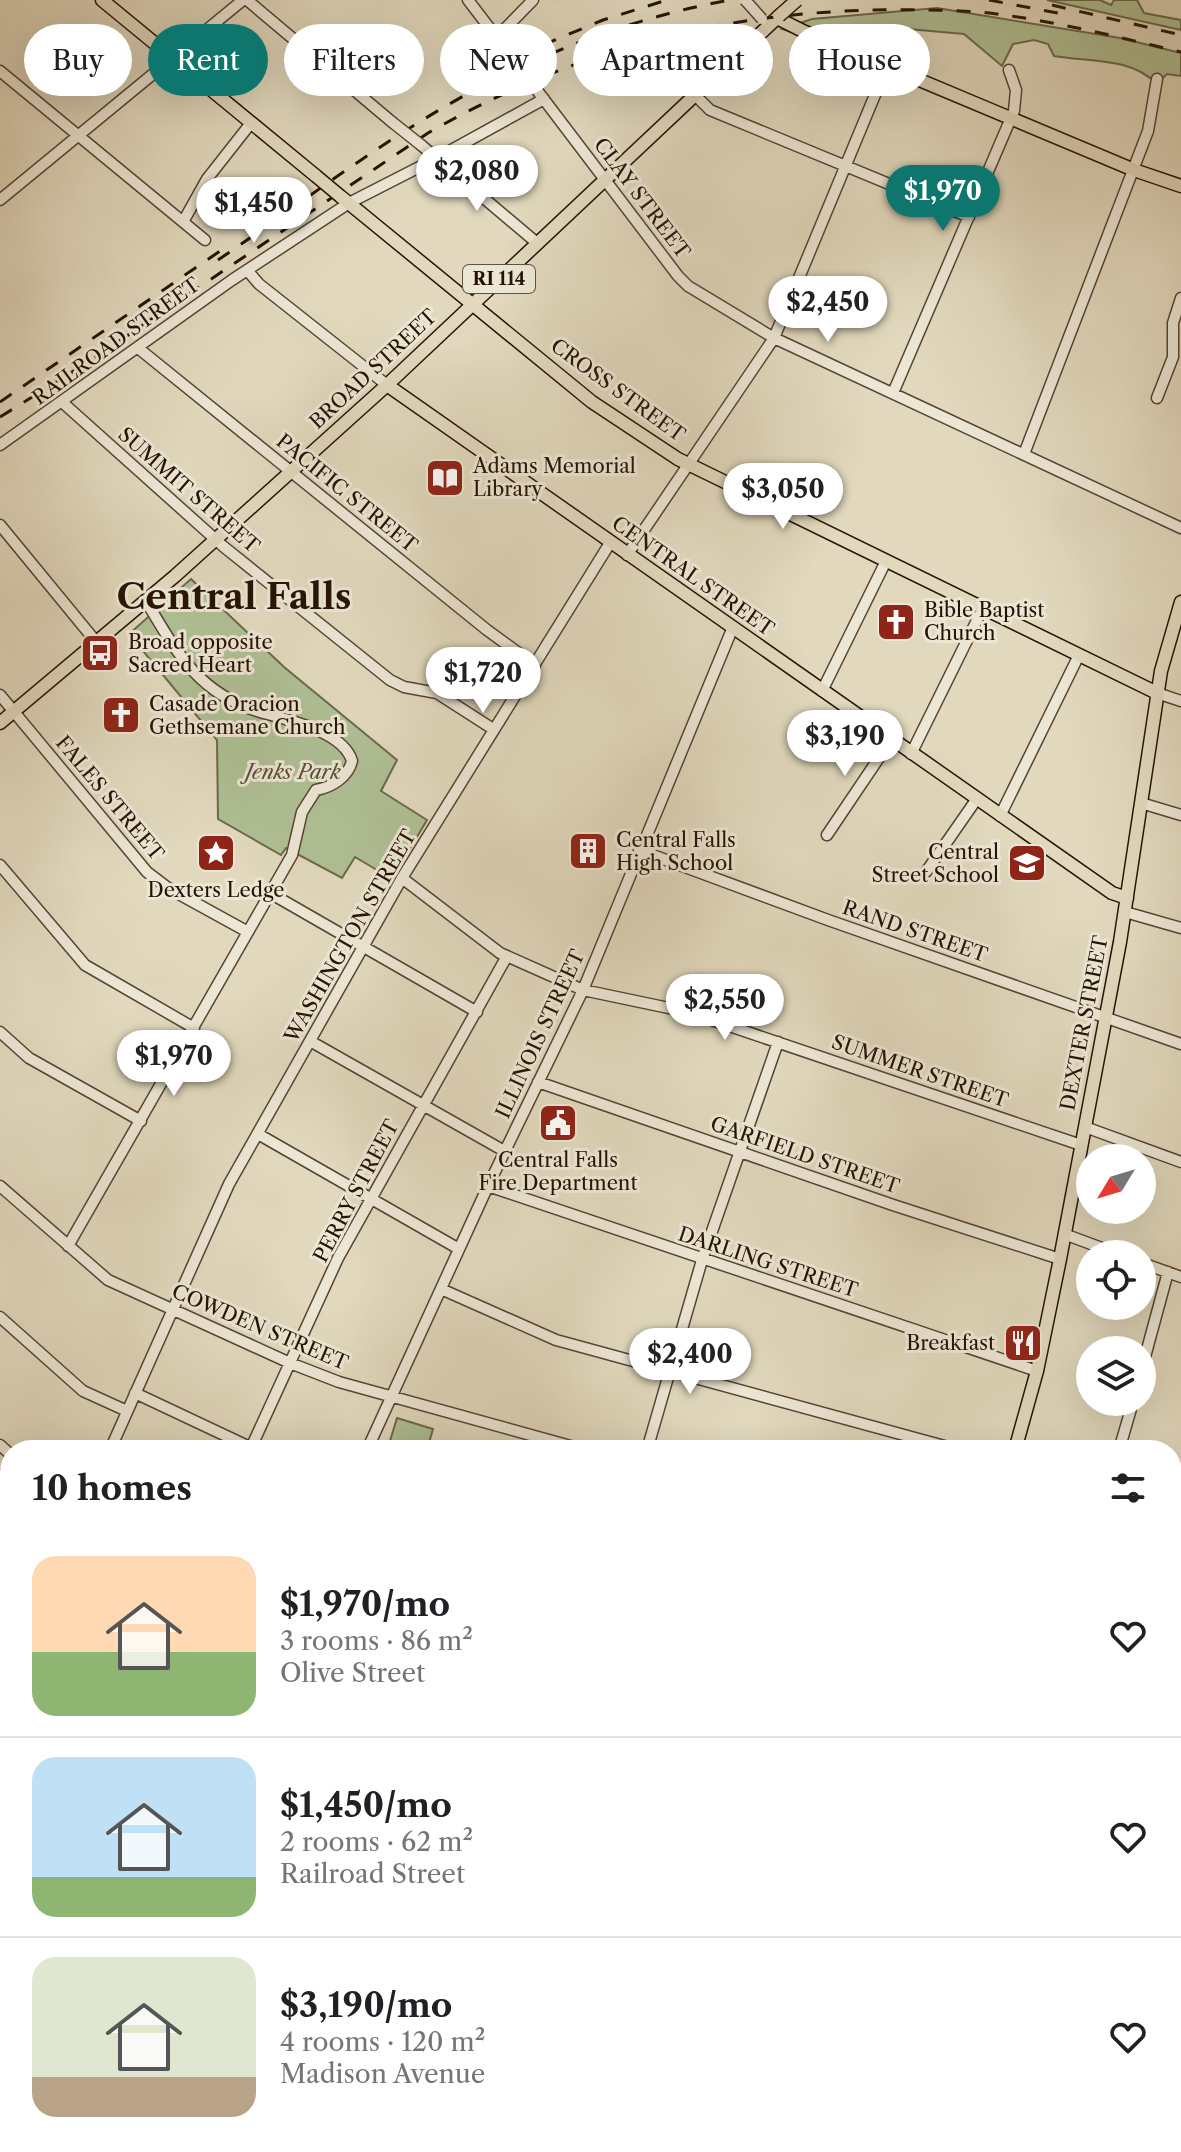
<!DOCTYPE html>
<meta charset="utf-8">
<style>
:root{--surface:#fff;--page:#f2f2f2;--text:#202124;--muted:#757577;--line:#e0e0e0;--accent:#0f766e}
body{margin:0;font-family:"Libre Caslon Text",serif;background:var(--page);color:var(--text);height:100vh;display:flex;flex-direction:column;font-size:30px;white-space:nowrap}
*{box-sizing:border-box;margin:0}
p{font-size:26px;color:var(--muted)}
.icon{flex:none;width:44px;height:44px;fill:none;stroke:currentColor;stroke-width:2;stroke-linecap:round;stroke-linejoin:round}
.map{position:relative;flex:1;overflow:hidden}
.sheet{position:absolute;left:0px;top:1440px;width:1182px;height:712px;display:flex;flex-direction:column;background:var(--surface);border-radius:32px 32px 0 0;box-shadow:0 8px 32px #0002}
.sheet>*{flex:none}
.banner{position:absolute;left:24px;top:24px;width:1134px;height:72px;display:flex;gap:16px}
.needle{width:52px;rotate:232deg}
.controls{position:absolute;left:1076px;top:1144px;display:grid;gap:16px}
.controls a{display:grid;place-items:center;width:80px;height:80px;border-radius:50%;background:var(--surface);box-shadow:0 8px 32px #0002;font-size:40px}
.price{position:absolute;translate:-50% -68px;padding:0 18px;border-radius:28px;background:#fff;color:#222;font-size:26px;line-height:52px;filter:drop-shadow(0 2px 4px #0008)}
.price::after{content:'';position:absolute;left:50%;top:48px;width:24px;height:18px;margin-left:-12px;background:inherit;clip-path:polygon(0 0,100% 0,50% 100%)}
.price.current{background:var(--accent);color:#fff}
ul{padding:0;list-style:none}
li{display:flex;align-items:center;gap:24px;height:200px;padding:0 32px}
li+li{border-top:2px solid var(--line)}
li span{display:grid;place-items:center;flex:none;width:224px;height:160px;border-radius:24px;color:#555}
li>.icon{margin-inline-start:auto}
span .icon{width:96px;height:96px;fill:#fffc;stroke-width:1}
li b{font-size:34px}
h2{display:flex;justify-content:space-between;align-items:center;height:96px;padding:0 32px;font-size:34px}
.tag{padding:0 28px;border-radius:36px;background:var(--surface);box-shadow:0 8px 32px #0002;font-size:28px;line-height:72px}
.tag.current{background:var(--accent);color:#fff}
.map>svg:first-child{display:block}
.green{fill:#afbf94;stroke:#6a694c;stroke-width:2}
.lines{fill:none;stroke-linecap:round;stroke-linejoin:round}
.minor-casing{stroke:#543;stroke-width:13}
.major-casing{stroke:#261305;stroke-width:15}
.minor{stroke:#ece6d4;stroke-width:10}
.major{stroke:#e1d8bd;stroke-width:12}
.rail{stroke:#261305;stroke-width:3;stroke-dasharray:14 14;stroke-linecap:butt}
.minor-bridge-casing{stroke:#543;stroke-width:13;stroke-linecap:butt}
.major-bridge-casing{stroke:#261305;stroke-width:15;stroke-linecap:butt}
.minor-bridge{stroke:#ece6d4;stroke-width:10}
.major-bridge{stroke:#e1d8bd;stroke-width:12}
.labels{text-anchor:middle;stroke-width:6;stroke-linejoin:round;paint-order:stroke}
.shield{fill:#ece6d4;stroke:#615243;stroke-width:2}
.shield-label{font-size:18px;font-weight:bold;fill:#261305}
.street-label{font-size:20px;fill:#261305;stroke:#ece6d4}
.poi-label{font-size:20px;fill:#261305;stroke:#ece6d4;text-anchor:start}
.park-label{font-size:20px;font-style:italic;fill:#564f37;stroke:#ece6d4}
.town-label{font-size:36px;font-weight:bold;fill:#261305;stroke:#ece6d4}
</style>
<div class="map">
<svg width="1181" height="2152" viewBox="0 0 1181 2152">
<rect width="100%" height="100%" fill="#e1d8bd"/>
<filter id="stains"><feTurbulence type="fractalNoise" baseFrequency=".0025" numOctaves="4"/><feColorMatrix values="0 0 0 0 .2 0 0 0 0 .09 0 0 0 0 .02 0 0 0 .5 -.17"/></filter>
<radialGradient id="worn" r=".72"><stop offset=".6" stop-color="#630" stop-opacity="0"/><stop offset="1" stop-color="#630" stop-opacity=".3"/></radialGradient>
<path class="green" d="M1047 0H1100L1111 5 1114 0H1137L1144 13 1181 20V30Z
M937 8 1120 38 1181 53V76L1167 74 1156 84C1133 57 1086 62 1054 56L1048 44 1034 40 1013 44 1002 66 964 34 874 26 857 30 847 51 782 29 812 19Z
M191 579 284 667 397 760 381 791 427 820 392 879 355 857 342 878 286 848 281 855 218 819 217 740 129 634Z
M397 1418 433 1429 427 1450H419L390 1441Z
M209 2142 242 2145 293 2142 305 2152H166L179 2144Z"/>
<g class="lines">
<g class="minor-casing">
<path id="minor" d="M247 0 392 122
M468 0 508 52
M497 37 533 0
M0 71 205 240
M533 85 678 276 688 286 774 338 1181 528
M695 95 710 110 969 217
M421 145 537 243
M0 200 243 0
M183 222 207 179 251 123
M247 270 259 284 387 385
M138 348 487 630 535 665
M893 393 1014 111 1016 90 1009 70
M1157 398 1173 357V323L1181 298
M62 402 224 547 390 680 404 687 437 693 493 729
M0 445 232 280 349 203 437 158 544 99
M1024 454 1148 131 1157 79
M0 525 97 643
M627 555 774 338 887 66
M822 691 886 561
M1157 693 1181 701
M0 695 147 872 168 888 248 932
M911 754 983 608
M1141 803 1181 815
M1000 816 1079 655
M827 835 891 740
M639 850 828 920 1181 1044
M0 865 85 965 194 1028
M926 872 976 800
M402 878 500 953 583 990 688 1012 1081 1145
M270 893 477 1012
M1125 912 1181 928
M0 1032 29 1058 141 1121
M310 1041 506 1152
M538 1082 893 1205 1060 1259
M1085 1127 1181 1162
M258 1134 459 1249
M0 1186 108 1280 290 1363 339 1382 585 1450
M488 1186 1037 1371
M1064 1234 1118 1254
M68 1246 292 855 302 812 316 790C332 787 348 777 352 761 343 730 283 719 257 711 197 692 176 651 146 601
M1142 1263 1181 1277
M441 1289 556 1340 959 1450
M0 1317 83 1391 127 1411
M1142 1368 1168 1272
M135 1393 256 1450
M0 1445 10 1454
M110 1450 229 1184 402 878 610 543
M250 1450 338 1258 507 956
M367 1450 488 1186 583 990 733 627
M647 1450 702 1260 778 1042
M1119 1450 1133 1402
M0 1478 10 1467
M0 1588 10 1593
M1173 1593 1181 1616
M1172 1596 1181 1558
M0 1695 10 1673
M1173 1960 1181 1932
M0 2051 10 2052
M1157 2142 1166 2152
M344 2152 345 2142
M572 2152 573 2142
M772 2152 773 2142"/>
</g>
<g class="major-casing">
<path id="major" d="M102 0 316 176
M777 18 805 32 1134 170 1181 186
M340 196 592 402 678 459 1157 693
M387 385 1112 893 1127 898
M0 723 175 576 387 385 779 16
M1015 1450 1037 1371 1060 1259 1120 942 1161 671 1181 602
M0 1941 10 1942
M1172 2072 1181 2063
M902 2142 905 2152
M1095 2152 1104 2142"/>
</g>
<use href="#minor" class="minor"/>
<use href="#major" class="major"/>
<path class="rail" d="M989 0 1063 14
M1052 5 1181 35
M543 45 603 20 667 0
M218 260C306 200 394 131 488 83 565 44 646 15 730 0
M0 402 223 249
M0 417 82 366 428 133C603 33 777 0 979 12 1047 19 1114 36 1181 52"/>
<g class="minor-bridge-casing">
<path id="minor-bridge" d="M745 0 762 19
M508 52 533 85
M392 122 421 145"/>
</g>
<g class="major-bridge-casing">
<path id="major-bridge" d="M779 16 797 0
M316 176 340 196"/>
</g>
<use href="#minor-bridge" class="minor-bridge"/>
<use href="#major-bridge" class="major-bridge"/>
</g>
<defs>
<g id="library-square" transform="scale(2)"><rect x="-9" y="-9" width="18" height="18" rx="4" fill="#8f2418" stroke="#ece6d4"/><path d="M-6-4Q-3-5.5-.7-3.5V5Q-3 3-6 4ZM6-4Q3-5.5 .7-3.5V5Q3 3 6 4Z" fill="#fff"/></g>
<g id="church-square" transform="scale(2)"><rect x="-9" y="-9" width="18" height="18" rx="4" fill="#8f2418" stroke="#ece6d4"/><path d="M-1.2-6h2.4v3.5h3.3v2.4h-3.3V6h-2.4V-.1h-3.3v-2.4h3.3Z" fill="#fff"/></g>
<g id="bus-square" transform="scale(2)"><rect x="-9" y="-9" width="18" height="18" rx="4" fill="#8f2418" stroke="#ece6d4"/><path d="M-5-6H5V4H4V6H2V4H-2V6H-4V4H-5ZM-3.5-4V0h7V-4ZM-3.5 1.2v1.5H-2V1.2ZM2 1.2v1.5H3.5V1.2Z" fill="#fff"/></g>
<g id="building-square" transform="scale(2)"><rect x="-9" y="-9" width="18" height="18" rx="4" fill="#8f2418" stroke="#ece6d4"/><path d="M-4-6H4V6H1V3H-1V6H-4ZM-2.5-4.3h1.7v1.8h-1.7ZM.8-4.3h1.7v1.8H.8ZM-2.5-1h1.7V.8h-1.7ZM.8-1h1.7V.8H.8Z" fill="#fff"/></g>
<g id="sight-square" transform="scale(2)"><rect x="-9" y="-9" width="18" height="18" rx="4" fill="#8f2418" stroke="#ece6d4"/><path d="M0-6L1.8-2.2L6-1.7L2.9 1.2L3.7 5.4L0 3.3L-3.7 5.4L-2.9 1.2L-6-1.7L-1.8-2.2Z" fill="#fff"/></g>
<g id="school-square" transform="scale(2)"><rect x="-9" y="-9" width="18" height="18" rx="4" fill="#8f2418" stroke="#ece6d4"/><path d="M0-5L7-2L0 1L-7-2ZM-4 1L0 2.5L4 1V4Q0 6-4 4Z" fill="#fff"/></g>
<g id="civic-square" transform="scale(2)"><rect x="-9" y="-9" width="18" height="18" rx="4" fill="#8f2418" stroke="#ece6d4"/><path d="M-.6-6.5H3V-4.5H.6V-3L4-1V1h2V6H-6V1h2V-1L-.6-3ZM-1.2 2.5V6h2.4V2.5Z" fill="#fff"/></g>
<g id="restaurant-square" transform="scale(2)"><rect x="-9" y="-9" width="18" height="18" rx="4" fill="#8f2418" stroke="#ece6d4"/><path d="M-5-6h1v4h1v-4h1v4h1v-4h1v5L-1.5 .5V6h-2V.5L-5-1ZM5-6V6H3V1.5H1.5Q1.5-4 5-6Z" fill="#fff"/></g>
</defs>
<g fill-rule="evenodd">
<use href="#library-square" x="445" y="478"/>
<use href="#church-square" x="896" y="622"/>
<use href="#bus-square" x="100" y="653"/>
<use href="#church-square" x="121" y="715"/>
<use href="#building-square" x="588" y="851"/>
<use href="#sight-square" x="216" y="853"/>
<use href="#school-square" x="1027" y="863"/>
<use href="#civic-square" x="558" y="1123"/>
<use href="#restaurant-square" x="1023" y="1343"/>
</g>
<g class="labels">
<rect class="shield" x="463" y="265" width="72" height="28" rx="6"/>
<g class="shield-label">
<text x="499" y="285">RI 114</text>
</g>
<g class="street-label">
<text transform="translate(642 198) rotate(53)" y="7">CLAY STREET</text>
<text transform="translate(116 341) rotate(-36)" y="7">RAILROAD STREET</text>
<text transform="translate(373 369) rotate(-43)" y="7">BROAD STREET</text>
<text transform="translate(618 390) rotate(36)" y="7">CROSS STREET</text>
<text transform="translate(189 490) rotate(41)" y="7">SUMMIT STREET</text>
<text transform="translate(347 493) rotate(39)" y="7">PACIFIC STREET</text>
<text transform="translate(693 576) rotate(35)" y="7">CENTRAL STREET</text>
<text transform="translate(110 798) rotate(50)" y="7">FALES STREET</text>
<text transform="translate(915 931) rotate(19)" y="7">RAND STREET</text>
<text transform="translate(350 936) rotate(-60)" y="7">WASHINGTON STREET</text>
<text transform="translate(1084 1023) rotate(-79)" y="7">DEXTER STREET</text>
<text transform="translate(540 1034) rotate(-65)" y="7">ILLINOIS STREET</text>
<text transform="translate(920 1071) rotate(19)" y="7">SUMMER STREET</text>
<text transform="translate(805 1155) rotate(19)" y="7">GARFIELD STREET</text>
<text transform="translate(356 1191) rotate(-62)" y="7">PERRY STREET</text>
<text transform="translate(768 1262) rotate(18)" y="7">DARLING STREET</text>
<text transform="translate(260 1327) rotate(23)" y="7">COWDEN STREET</text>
</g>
<g class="poi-label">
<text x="473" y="473">Adams Memorial<tspan x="473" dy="23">Library</tspan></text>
<text x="924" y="617">Bible Baptist<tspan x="924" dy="23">Church</tspan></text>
<text x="128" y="649">Broad opposite<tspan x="128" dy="23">Sacred Heart</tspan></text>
<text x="149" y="711">Casade Oracion<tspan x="149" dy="23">Gethsemane Church</tspan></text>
<text x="616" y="847">Central Falls<tspan x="616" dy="23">High School</tspan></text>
<text x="999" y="859" text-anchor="end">Central<tspan x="999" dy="23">Street School</tspan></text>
<text x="216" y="897" text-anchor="middle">Dexters Ledge</text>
<text x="558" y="1167" text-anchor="middle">Central Falls<tspan x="558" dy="23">Fire Department</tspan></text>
<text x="995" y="1350" text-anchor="end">Breakfast</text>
</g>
<g class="park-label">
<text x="293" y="779">Jenks Park</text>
</g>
<g class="town-label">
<text x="234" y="609">Central Falls</text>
</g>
</g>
<rect width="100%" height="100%" filter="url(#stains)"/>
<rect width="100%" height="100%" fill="url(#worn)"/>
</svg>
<div class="controls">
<a><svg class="needle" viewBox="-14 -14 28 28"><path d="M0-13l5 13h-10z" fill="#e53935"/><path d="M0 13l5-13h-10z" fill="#757577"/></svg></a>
<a><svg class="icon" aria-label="locate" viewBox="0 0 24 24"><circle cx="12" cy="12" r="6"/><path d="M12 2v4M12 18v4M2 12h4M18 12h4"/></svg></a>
<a><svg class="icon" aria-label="layers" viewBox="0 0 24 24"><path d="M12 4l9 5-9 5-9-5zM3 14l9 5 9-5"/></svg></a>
</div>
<b class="price" style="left:477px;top:213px">$2,080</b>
<b class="price current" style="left:943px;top:233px">$1,970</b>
<b class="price" style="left:254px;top:245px">$1,450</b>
<b class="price" style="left:828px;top:344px">$2,450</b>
<b class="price" style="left:783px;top:531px">$3,050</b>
<b class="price" style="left:483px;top:715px">$1,720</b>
<b class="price" style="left:845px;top:778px">$3,190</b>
<b class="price" style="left:725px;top:1042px">$2,550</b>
<b class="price" style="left:174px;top:1098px">$1,970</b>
<b class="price" style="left:690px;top:1396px">$2,400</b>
<div class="banner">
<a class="tag">Buy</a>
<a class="tag current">Rent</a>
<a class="tag">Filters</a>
<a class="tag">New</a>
<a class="tag">Apartment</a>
<a class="tag">House</a>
</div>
<section class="sheet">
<h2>10 homes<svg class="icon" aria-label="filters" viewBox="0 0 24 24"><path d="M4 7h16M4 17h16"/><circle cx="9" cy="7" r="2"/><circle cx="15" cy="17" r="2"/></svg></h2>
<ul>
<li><span style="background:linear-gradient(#ffd9b3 60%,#8fb573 0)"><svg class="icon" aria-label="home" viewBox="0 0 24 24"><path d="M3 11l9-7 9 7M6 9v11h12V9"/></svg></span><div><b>$1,970/mo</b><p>3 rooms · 86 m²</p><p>Olive Street</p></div><svg class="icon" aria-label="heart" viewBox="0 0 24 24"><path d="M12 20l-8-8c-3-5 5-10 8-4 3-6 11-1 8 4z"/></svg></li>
<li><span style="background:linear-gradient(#bfe0f5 75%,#8fb573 0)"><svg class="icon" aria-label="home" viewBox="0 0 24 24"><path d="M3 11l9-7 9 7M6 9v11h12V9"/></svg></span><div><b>$1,450/mo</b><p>2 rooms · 62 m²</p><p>Railroad Street</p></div><svg class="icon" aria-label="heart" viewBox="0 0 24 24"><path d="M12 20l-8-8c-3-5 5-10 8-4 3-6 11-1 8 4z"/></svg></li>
<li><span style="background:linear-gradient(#dfe7d0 75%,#b9a48a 0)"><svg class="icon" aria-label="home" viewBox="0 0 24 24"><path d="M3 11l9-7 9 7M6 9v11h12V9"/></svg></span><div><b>$3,190/mo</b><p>4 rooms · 120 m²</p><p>Madison Avenue</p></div><svg class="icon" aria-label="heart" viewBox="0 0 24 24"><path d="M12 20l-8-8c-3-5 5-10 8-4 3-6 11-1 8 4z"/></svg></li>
</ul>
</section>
</div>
